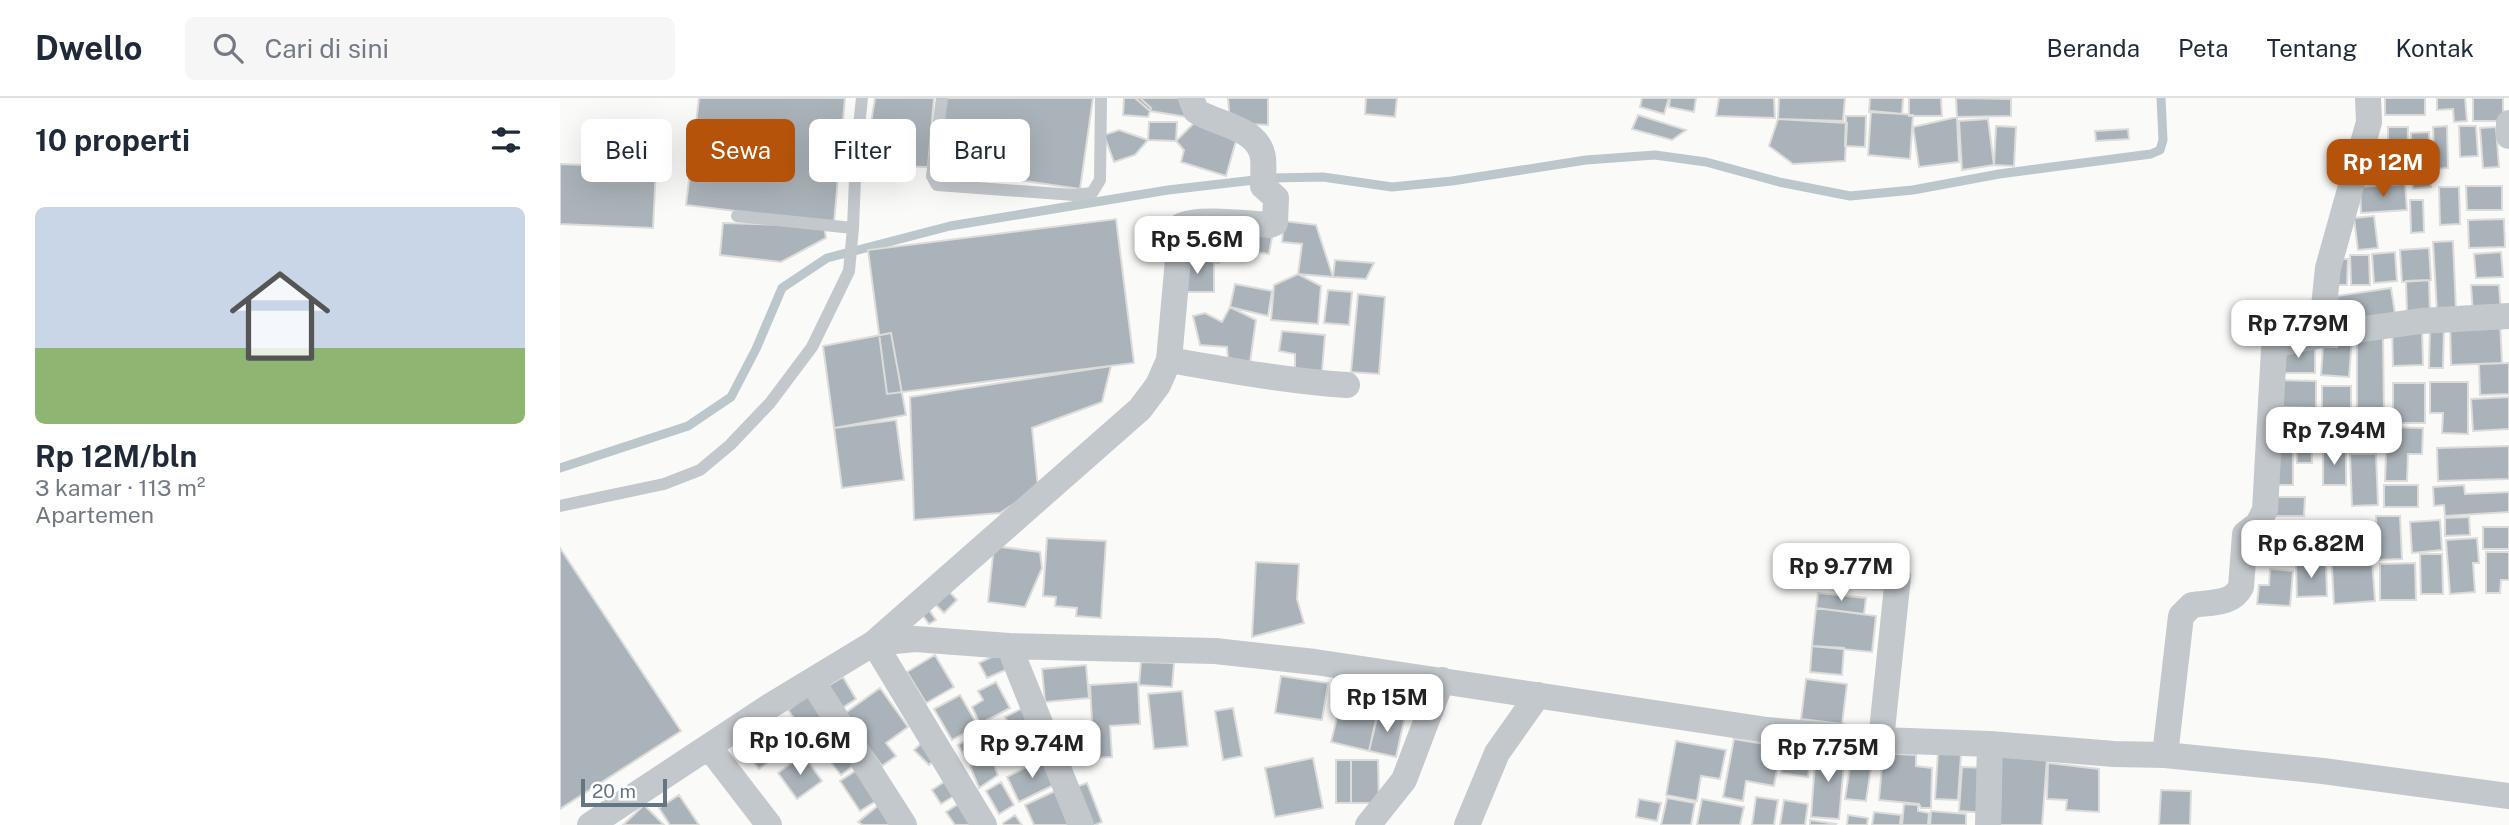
<!DOCTYPE html>
<html lang="id">
<meta charset="utf-8">
<style>
:root{--surface:#fff;--page:#f6f6f7;--text:#1f2937;--muted:#747a83;--line:#e0e1e3;--accent:#b45309}
body{margin:0;font-family:"Public Sans",sans-serif;background:var(--page);color:var(--text);height:100vh;display:flex;flex-direction:column;font-size:26px;white-space:nowrap}
*{box-sizing:border-box;margin:0}
p{font-size:23px;color:var(--muted)}
.icon{flex:none;width:38px;height:38px;fill:none;stroke:currentColor;stroke-width:2;stroke-linecap:round;stroke-linejoin:round}
.map{position:relative;flex:1;overflow:hidden}
.panel{display:flex;flex-direction:column;background:var(--surface);width:560px}
.panel>*{flex:none}
.hud{position:absolute;left:21px;top:21px;width:665px;height:63px;display:flex;gap:14px}
.scale{position:absolute;left:21px;bottom:18px;width:86px;box-sizing:border-box;padding-left:7px;border:4px solid #657683;border-top:0;font-size:19px;line-height:24px;white-space:nowrap;color:#657683;-webkit-text-stroke:5px #fff;paint-order:stroke}
.price{position:absolute;translate:-50% -60px;padding:0 16px;border-radius:14px;background:#fff;color:#222;font-size:23px;line-height:46px;filter:drop-shadow(0 2px 4px #0008)}
.price::after{content:'';position:absolute;left:50%;top:42px;width:21px;height:16px;margin-left:-10px;background:inherit;clip-path:polygon(0 0,100% 0,50% 100%)}
.price.selected{background:var(--accent);color:#fff}
ul{padding:0;list-style:none}
li{display:grid;align-content:center;gap:14px;height:371px;padding:0 35px}
li span{display:grid;place-items:center;height:217px;border-radius:10px;color:#555}
li>.icon{margin-inline-start:auto}
span .icon{width:126px;height:126px;fill:#fffc;stroke-width:1}
li b{font-size:30px}
h2{display:flex;justify-content:space-between;align-items:center;height:84px;padding:0 35px;font-size:30px}
.chip{padding:0 24px;border-radius:10px;background:var(--surface);box-shadow:0 7px 28px #0002;font-size:24px;line-height:63px}
.chip.selected{background:var(--accent);color:#fff}
header{display:flex;align-items:center;gap:42px;box-sizing:border-box;height:98px;padding:0 35px;background:var(--surface);border-bottom:2px solid var(--line)}
header strong{font-size:33px}
nav{display:flex;gap:38px;margin-inline-start:auto;font-size:24px}
.search{width:490px;height:63px;background:var(--page);display:flex;align-items:center;gap:18px;box-sizing:border-box;padding:0 24px;border-radius:10px;color:var(--muted);font-size:26px}
main{display:flex;flex:1;min-height:0}
.map>svg:first-child{display:block}
.lines{fill:none;stroke-linecap:round;stroke-linejoin:round}
.stream{stroke:#bbc7cb;stroke-width:9}
.building{fill:#aab3b9;stroke:#dcdcda;stroke-width:2}
.service{stroke:#c3c8cc;stroke-width:12}
.minor{stroke:#c3c8cc;stroke-width:26}
</style>
<header>
<strong>Dwello</strong>
<div class="search"><svg class="icon" aria-label="search" viewBox="0 0 24 24"><circle cx="10" cy="10" r="6"/><path d="M15 15l6 6"/></svg>Cari di sini</div>
<nav><a>Beranda</a><a>Peta</a><a>Tentang</a><a>Kontak</a></nav>
</header>
<main>
<section class="panel">
<h2>10 properti<svg class="icon" aria-label="filters" viewBox="0 0 24 24"><path d="M4 7h16M4 17h16"/><circle cx="9" cy="7" r="2"/><circle cx="15" cy="17" r="2"/></svg></h2>
<ul>
<li><span style="background:linear-gradient(#c9d6e8 65%,#8fb573 0)"><svg class="icon" aria-label="home" viewBox="0 0 24 24"><path d="M3 11l9-7 9 7M6 9v11h12V9"/></svg></span><div><b>Rp 12M/bln</b><p>3 kamar · 113 m²</p><p>Apartemen</p></div></li>
</ul>
</section>
<div class="map">
<svg width="1949" height="727" viewBox="0 0 1949 727">
<rect width="100%" height="100%" fill="#fafaf8"/>
<g class="lines">
<path class="stream" d="M0 370 128 328 171 299 196 251 222 190 267 160 390 128 608 92 712 80 763 79 832 89 892 83 1026 62 1095 57 1146 64 1219 84 1290 98 1353 92 1439 76 1591 56 1600 52 1603 42 1601 0"/>
</g>
<path class="building" d="M139 0H285L274 125 126 107Z
M315 0H374L368 69 304 68Z
M384 0H533L520 91 374 70Z
M564 0H580L591 10 588 19 563 17Z
M575 0H629L627 19 590 13Z
M668 0H708V27L670 25Z
M806 0H837L835 19 805 16Z
M1082 0H1109L1104 16 1080 9Z
M1110 0H1136L1134 14 1109 9Z
M1159 0H1214L1215 20 1156 18Z
M1219 0H1285L1283 23 1218 21Z
M1310 0H1343L1342 16 1309 14Z
M1349 0H1381L1382 18H1349Z
M1396 0 1451 1V18L1397 19Z
M1825 0H1865V17H1825Z
M1877 0H1905L1907 23 1894 24 1893 11 1877 12Z
M1913 0H1943V23H1913Z
M1311 13 1353 17 1350 61 1308 57Z
M1078 17 1126 32 1112 42 1072 31Z
M1286 18H1306L1305 49 1285 48Z
M1397 19 1399 64 1359 69 1353 29Z
M1218 21 1287 25 1285 63 1233 66 1209 48Z
M1428 21 1434 67 1402 72 1399 23Z
M589 24H617L616 43 588 42Z
M635 24 678 36 666 78 621 64 624 52 616 43Z
M1436 28 1456 29 1454 68 1434 67Z
M1887 28 1888 70 1875 71 1873 29Z
M1899 28H1916L1918 58 1900 59Z
M1828 29H1848L1847 76 1812 77V49H1828Z
M1936 29 1939 69 1923 70 1920 30Z
M1568 31 1569 41 1536 43 1535 33Z
M559 32 588 42 575 57 554 64 544 37Z
M1869 34 1870 64H1852L1851 35Z
M0 66 96 70 93 130 0 126Z
M1870 68 1871 89 1853 91 1851 69Z
M1845 86 1847 112 1801 115 1800 89Z
M1906 88H1942V112H1907Z
M1879 89H1899L1900 126 1880 127Z
M1850 102H1863L1864 134 1851 135Z
M1814 118 1818 150 1798 152 1794 120Z
M556 121 574 265 327 296 308 152Z
M1944 121 1945 149 1909 150 1908 122Z
M724 123 756 127 773 179 738 176 742 146 722 144Z
M163 125 264 128 266 140 221 164 160 157Z
M634 125 655 128 656 143 668 150 659 165 626 158Z
M714 128 709 156 668 150 681 129Z
M1893 143 1896 212 1877 213 1873 144Z
M1869 150 1871 182 1842 184 1840 152Z
M1835 154 1837 183 1814 185 1812 156Z
M1941 154 1943 179 1916 180 1914 156Z
M1790 157H1809L1810 187H1791Z
M626 158 654 164V194H617Z
M1772 161H1788L1787 187H1771Z
M775 162 814 165 806 181 773 179Z
M738 176 761 188 758 226 711 222 714 187Z
M1869 182 1870 214 1847 215 1846 183Z
M675 186 712 193 708 218 670 209Z
M1911 187H1939L1941 215 1913 217Z
M1831 190 1836 222 1781 230 1777 198Z
M768 192 792 194 789 227 764 225Z
M798 196 825 199 819 276 791 274Z
M670 209 696 222 690 264 668 260 667 249 640 247 633 218 645 215 662 224Z
M1940 223 1942 265 1891 267 1890 225Z
M1870 227H1884L1883 270H1869Z
M1862 228 1863 267 1833 268 1832 229Z
M722 233 765 237 762 273 735 271V256L719 253Z
M1823 234 1824 316 1797 317V236Z
M331 235 346 317 274 330 263 248Z
M1778 238 1792 239 1789 279 1761 277 1763 249H1777Z
M1721 248H1755V275H1721Z
M1949 265V296L1920 297 1919 266Z
M551 268 542 304 472 330 478 390 440 415 354 422 350 299Z
M1720 282 1756 283V310L1720 309Z
M1870 284H1908V336L1882 335 1883 315H1870Z
M1833 285H1865V325H1833Z
M1762 288H1791V312H1762Z
M1949 299V331L1913 333 1911 301Z
M1718 315H1751L1752 365H1737L1736 347H1718Z
M1791 319 1819 322 1817 339 1811 338 1809 352 1788 350Z
M1757 320H1785V345H1757Z
M336 322 344 382 282 390 274 330Z
M1827 329 1863 330 1862 356H1848L1847 383H1825Z
M1949 348V381L1878 383 1877 350Z
M1763 351H1786V387H1763Z
M1716 353H1733V387H1716Z
M1790 356H1816L1818 407 1792 408Z
M1824 387H1858V409H1824Z
M1904 387 1905 396 1949 394V414L1885 418 1884 407 1874 408 1873 389Z
M1714 399H1745L1744 418H1714Z
M1816 418H1840L1842 461 1817 462Z
M1909 419 1910 437 1885 438V420Z
M1880 422 1882 452 1852 455 1850 424Z
M1699 426H1713L1717 432 1740 431 1741 464 1713 465V459H1700Z
M1923 429H1949V451H1923Z
M1766 432 1767 459 1746 460 1745 433Z
M487 440 546 443 541 520 516 518 517 510 495 508 496 499 483 498Z
M1917 440 1919 465H1913L1915 494 1890 496 1886 442Z
M434 448 480 454 482 470 465 509 428 504Z
M1811 449 1815 503 1774 506 1771 452Z
M0 450 121 633 0 711Z
M1926 454H1949V482H1941L1940 495H1926Z
M1860 456H1882L1883 496H1861Z
M1264 461 1327 464 1325 492 1262 489Z
M696 464 739 466 737 501 744 525 692 539Z
M1741 464 1766 465 1767 498 1737 499 1736 467Z
M1855 465 1856 502H1820V466Z
M1710 471 1733 473 1730 508 1697 506 1699 487H1709Z
M384 488 397 502 384 515 370 501Z
M1258 495 1306 500 1304 516 1256 510Z
M365 506 376 522 369 526 358 511Z
M1256 510 1316 518 1312 554 1252 548Z
M1252 548 1284 550 1282 577 1250 574Z
M442 554 450 570 427 580 419 565Z
M375 557 394 589 366 605 347 574Z
M581 564 614 565 612 589 579 587Z
M526 567 529 600 485 604 482 571Z
M721 578 768 585 762 622 715 615Z
M283 579 296 601 282 610 268 588Z
M1246 581 1287 586 1282 626 1241 621Z
M436 584 450 610 420 626 412 609 423 602 418 593Z
M578 584 580 626 550 628 552 659 534 660 530 587Z
M320 590 348 629 326 645 336 658 322 668 284 616Z
M784 590 822 599 809 653 771 644Z
M622 593 628 648 594 651 588 596Z
M251 595 275 626 252 643 228 612Z
M400 597 418 628 392 642 374 611Z
M465 609 483 641 463 652 445 619Z
M673 610 682 658 663 662 655 613Z
M818 612 845 618 836 659 809 653Z
M229 625 245 649 228 659 223 651 214 656 209 648 215 643 211 636Z
M422 633 432 649 408 663 398 647Z
M188 634 211 662 199 671 177 644Z
M1226 639 1253 643 1248 679 1221 675Z
M280 640 298 664 281 677 262 653Z
M366 641 381 656 369 667 354 652Z
M1174 641 1221 649 1214 688 1186 683 1183 703 1163 699Z
M1116 643 1166 652 1160 681 1141 678 1137 703 1106 697Z
M1256 651 1285 654 1279 721 1251 719Z
M1378 654 1401 656 1398 702 1375 701Z
M1292 655 1313 657 1306 703 1285 701Z
M1323 655 1356 657V668L1372 670 1371 710H1361L1359 706 1319 702Z
M1441 655 1487 661 1482 727H1440Z
M243 656 262 683 237 701 218 675Z
M431 660 438 677 419 690 410 668Z
M485 660 498 685 459 704 447 679Z
M753 660 763 710 715 719 705 670Z
M776 662H791V705H776Z
M791 662H818L819 705H791Z
M1488 665 1539 671V714L1506 712 1507 702 1487 701Z
M303 668 324 698 300 713 280 683Z
M1402 669 1429 670 1426 715 1399 713Z
M393 678 402 693 381 706 372 692Z
M441 684 454 707 439 716 426 693Z
M527 685 542 724 535 727H528L513 690Z
M1601 692 1631 693 1630 727H1599Z
M495 693 512 727H474L465 707Z
M119 697 139 727H110L99 710Z
M1196 699 1218 702 1214 727H1192Z
M1107 700 1135 705 1131 727H1101Z
M406 701 415 727H395L386 714Z
M1079 701 1101 705 1097 723 1076 719Z
M1142 701 1184 709 1180 727H1137Z
M325 702 329 727H303L298 724Z
M1224 702 1248 706 1245 727H1220Z
M1344 706 1358 707V713L1369 715 1368 727H1342Z
M84 707 104 727H63Z
M1371 713 1406 716V727H1370Z
M1314 714 1341 717 1340 727H1312Z
M455 717 462 727H444L443 725Z
M1288 717 1308 720 1307 727H1287Z
M1250 722 1276 726 1275 727H1250Z"/>
<g class="lines">
<path class="service" d="M382 0 372 78 377 87 514 97 532 95 540 82 541 0
M177 118 293 130
M0 408 104 386 140 372 170 347 210 305 252 249 289 173 293 130 296 56 302 0"/>
<path class="minor" d="M1949 25V38
M1761 237 1768 170 1809 24 1808 0
M609 262 621 128C639 119 689 126 710 127L715 125 716 100 703 88C703 79 704 69 703 60 699 29 657 27 636 13L631 0
M449 548 521 727
M252 583 344 727
M1321 642 1338 479
M149 649 209 727
M1605 657 1621 518 1632 507C1650 504 1672 507 1681 489L1685 436 1698 426 1705 412 1714 251 1718 246 1761 237 1861 223 1949 218
M30 727 210 608 314 545 355 541 449 548 655 553 755 564 1207 632 1321 642 1430 646 1554 656 1605 657 1763 673 1949 698
M424 727 314 545 580 311 598 287 609 262C668 272 727 283 787 287
M808 727 844 682 882 582
M907 727 937 655 978 597
M1428 727 1430 646"/>
</g>
</svg>
<div class="scale">20 m</div>
<b class="price selected" style="left:1823px;top:101px">Rp 12M</b>
<b class="price" style="left:637px;top:178px">Rp 5.6M</b>
<b class="price" style="left:1738px;top:262px">Rp 7.79M</b>
<b class="price" style="left:1774px;top:369px">Rp 7.94M</b>
<b class="price" style="left:1751px;top:482px">Rp 6.82M</b>
<b class="price" style="left:1281px;top:505px">Rp 9.77M</b>
<b class="price" style="left:827px;top:636px">Rp 15M</b>
<b class="price" style="left:240px;top:679px">Rp 10.6M</b>
<b class="price" style="left:472px;top:682px">Rp 9.74M</b>
<b class="price" style="left:1268px;top:686px">Rp 7.75M</b>
<div class="hud">
<a class="chip">Beli</a>
<a class="chip selected">Sewa</a>
<a class="chip">Filter</a>
<a class="chip">Baru</a>
</div>
</div>
</main>
